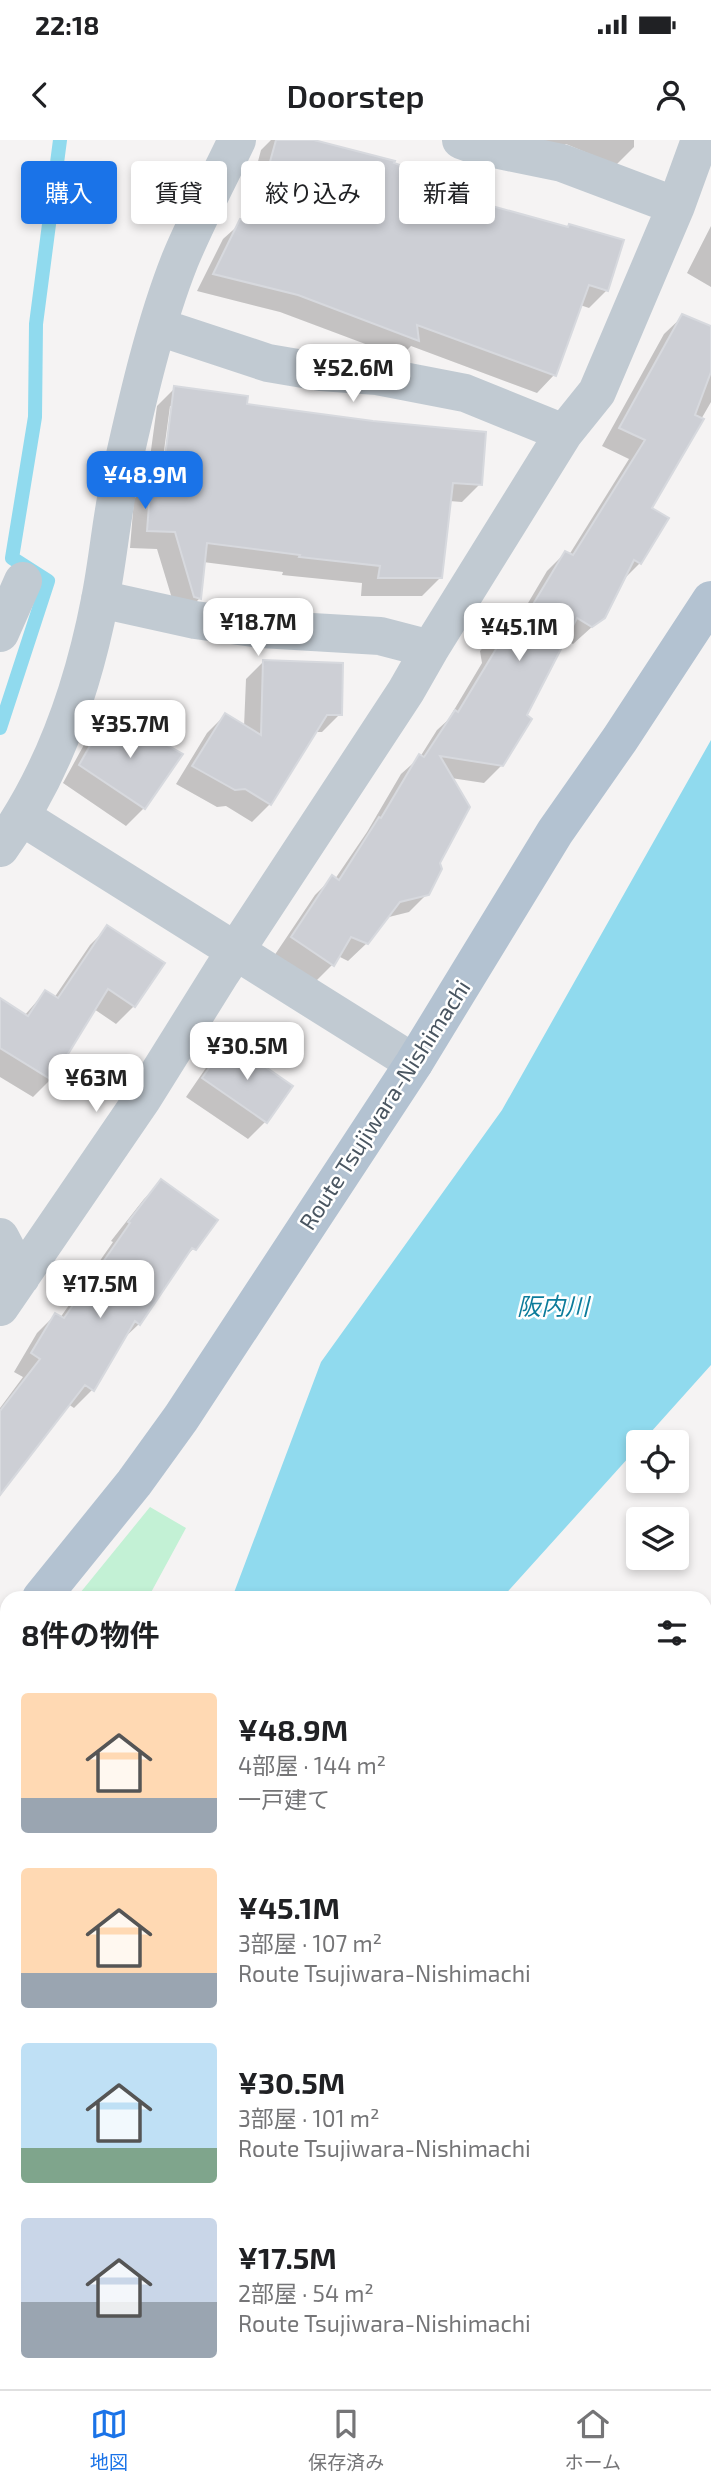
<!DOCTYPE html>
<html lang="ja">
<meta charset="utf-8">
<style>
:root{--surface:#fff;--page:#f2f2f2;--text:#202124;--muted:#757577;--line:#e0e0e0;--accent:#1a73e8}
body{margin:0;font-family:"Exo 2","Noto Sans JP",sans-serif;background:var(--page);color:var(--text);height:100vh;display:flex;flex-direction:column;font-size:26px;white-space:nowrap}
*{box-sizing:border-box;margin:0}
p{font-size:23px;color:var(--muted)}
.icon{flex:none;width:38px;height:38px;fill:none;stroke:currentColor;stroke-width:2;stroke-linecap:round;stroke-linejoin:round}
.map{position:relative;flex:1;overflow:hidden}
.details{position:absolute;left:0px;top:1451px;width:712px;height:800px;display:flex;flex-direction:column;background:var(--surface);border-radius:21px 21px 0 0;box-shadow:0 4px 10px #0003}
.details>*{flex:none}
.top-card{position:absolute;left:21px;top:21px;width:670px;height:63px;display:flex;gap:14px}
.controls{position:absolute;left:626px;top:1290px;display:grid;gap:14px}
.controls a{display:grid;place-items:center;width:63px;height:63px;border-radius:7px;background:var(--surface);box-shadow:0 4px 10px #0003;font-size:35px}
.price{position:absolute;translate:-50% -60px;padding:0 16px;border-radius:14px;background:#fff;color:#222;font-size:23px;line-height:46px;filter:drop-shadow(0 2px 4px #0008)}
.price::after{content:'';position:absolute;left:50%;top:42px;width:21px;height:16px;margin-left:-10px;background:inherit;clip-path:polygon(0 0,100% 0,50% 100%)}
.price.current{background:var(--accent);color:#fff}
ul{padding:0;list-style:none}
li{display:flex;align-items:center;gap:21px;height:175px;padding:0 21px}
li span{display:grid;place-items:center;flex:none;width:196px;height:140px;border-radius:7px;color:#555}
li>.icon{margin-inline-start:auto}
span .icon{width:84px;height:84px;fill:#fffc;stroke-width:1}
li b{font-size:30px}
h2{display:flex;justify-content:space-between;align-items:center;height:84px;padding:0 21px;font-size:30px}
.chip{padding:0 24px;border-radius:7px;background:var(--surface);box-shadow:0 4px 10px #0003;font-size:24px;line-height:63px}
.chip.current{background:var(--accent);color:#fff}
.status{display:flex;justify-content:space-between;align-items:center;height:49px;padding:0 35px;background:var(--surface);direction:ltr}
.status svg{height:19px;fill:currentColor}
header{display:flex;justify-content:space-between;align-items:center;height:91px;padding:0 21px;background:var(--surface);font-size:32px;font-weight:600}
.tabs{display:flex;justify-content:space-around;align-items:center;height:98px;border-top:2px solid var(--line);background:var(--surface);font-size:19px;color:var(--muted)}
.tabs a{display:grid;justify-items:center;gap:4px}
.tabs .current{color:var(--accent)}
.map>svg:first-child{display:block}
.green{fill:#c3f1d5}
.water{fill:#90daee}
.shadow{fill:#0003;fill-rule:evenodd}
.lines{fill:none;stroke-linecap:round;stroke-linejoin:round}
.stream{stroke:#90daee;stroke-width:14}
.building{fill:#cdcfd5;stroke:#d7d9de;stroke-width:2}
.minor{stroke:#c1cad2;stroke-width:38}
.major{stroke:#b3c2d1;stroke-width:38}
.labels{text-anchor:middle;stroke-width:5;stroke-linejoin:round;paint-order:stroke}
.street-label{font-size:23px;fill:#4a5661;stroke:#fff}
.water-label{font-size:24px;font-style:italic;fill:#0c7c9b;stroke:#fff}
</style>
<div class="status"><b>22:18</b><svg viewBox="0 0 49 12"><path d="M0 12V9h3v3zM5 12V6h3v6zM10 12V3h3v9zM15 12V0h3v12zM26 1h20v11H26zM47 4h2v5h-2z"/></svg></div>
<header><svg class="icon" aria-label="back" viewBox="0 0 24 24"><path d="M15 5l-7 7 7 7"/></svg>Doorstep<svg class="icon" aria-label="person" viewBox="0 0 24 24"><circle cx="12" cy="8" r="4"/><path d="M4 21q1-7 8-7t8 7"/></svg></header>
<div class="map">
<svg width="711" height="2249" viewBox="0 0 711 2249">
<rect width="100%" height="100%" fill="#f5f3f3"/>
<path class="green" d="M150 1367 186 1388 148 1458H76Z
M7 1542V1711L0 1722V1551Z"/>
<path class="water" d="M711 600V1225L642 1302H639V1306L502 1458H232L321 1222 502 970Z
M7 1839V2189L0 2200V1851Z"/>
<path class="shadow" d="M271 0H308L472 62 567 88 569 86 607 150 589 168 580 165 554 235 537 253 411 206 400 217 280 172 197 151 223 99 242 82 261 10Z
M529 0H634V7L616 25 566 4 556 11Z
M711 86V147L687 133Z
M683 176 711 188V262L650 368 640 423 621 442 603 477 573 504 564 499 502 625 484 643 451 638 438 723 427 754 409 772 385 778 367 803 348 821 338 816 332 825 314 843 274 816 315 755 333 737 335 739 367 692 401 634 420 617 437 590 448 580 482 523 480 511 511 476 518 480 547 431 565 413 569 415 629 319 602 306 664 194Z
M175 248 245 266 480 344 462 362 449 361 440 438 422 456H361L362 443 282 435 283 432 203 422 200 458 182 476 177 475 157 409 130 408 134 359 146 347 157 266ZM170 266H174L162 349 159 348Z
M264 521 340 574 322 592H314L270 664 252 682 226 666 217 667 176 644 207 593 225 575 244 587 246 539Z
M109 574 144 668 126 686 63 643 91 592Z
M108 787 134 866 116 884 94 869 51 939 33 957 0 937V860L24 876 45 852 54 858 90 805Z
M228 904 266 981 248 999 186 957 210 922Z
M162 1041 194 1108 181 1121 139 1184 121 1201 92 1250 74 1268 68 1264 3 1348 5 1349 0 1356V1268L23 1237 14 1232 37 1193 55 1175 60 1178 113 1102 111 1101 144 1059Z"/>
<g class="lines">
<path class="stream" d="M0 588 48 441 12 418 35 277 36 184 60 0"/>
</g>
<path class="building" d="M276 0H314L395 21 394 23 477 52 474 61 568 87 569 84 624 100 608 151 589 145 556 236 417 185 419 201 298 155 213 134 240 79 253 83Z
M682 174 711 186V232L695 275 704 279 652 368 669 378 641 424 634 420 605 478 592 487 577 478 527 575 532 579 503 626 440 616 470 667 440 723 442 729 429 755 400 762 368 804 351 797 334 826 291 797 332 735 339 740 379 677 381 678 419 614 424 617 455 570 458 572 499 504 497 492 511 474 523 481 565 411 573 415 645 300 619 288Z
M174 246 248 256 247 264 373 281 486 292 482 345 453 343 442 438H378L380 426 299 417 300 415 207 403 201 459 194 457 175 392 147 391 151 339 162 340Z
M263 520 343 523 342 575H327L271 665 245 649 235 650 192 626 225 573 261 595Z
M109 572 183 614 145 669 79 625Z
M107 785 165 823 135 867 108 849 52 940 0 908V858L28 876 45 850 58 858Z
M228 901 293 946 267 983 202 938Z
M161 1039 218 1080 196 1110 192 1108 140 1185 135 1181 94 1251 85 1245 0 1355V1271L40 1219 31 1213 55 1173 64 1178 130 1083 128 1082Z"/>
<g class="lines">
<path class="minor" d="M461 0 475 5 562 23 676 66
M159 187 268 223 321 232 377 236 465 253 564 293
M100 459 195 480 261 489 380 496 430 509
M0 493 23 441
M22 677 414 923
M0 708C53 635 83 548 100 460 109 415 112 368 123 324 138 257 155 183 180 120 197 79 218 40 237 0
M0 1097 21 1137
M0 1167 143 958 221 833 406 551 430 509 564 293 597 252 676 66 700 0"/>
<path class="major" d="M41 1458 134 1343 181 1278 414 923 555 692 620 599 711 460
M0 1509 7 1501"/>
</g>
<g class="labels">
<g class="street-label">
<text transform="translate(385 965) rotate(-57)" y="8">Route Tsujiwara-Nishimachi</text>
</g>
<g class="water-label">
<text x="553" y="1175">阪内川</text>
</g>
</g>
</svg>
<div class="controls">
<a><svg class="icon" aria-label="locate" viewBox="0 0 24 24"><circle cx="12" cy="12" r="6"/><path d="M12 2v4M12 18v4M2 12h4M18 12h4"/></svg></a>
<a><svg class="icon" aria-label="layers" viewBox="0 0 24 24"><path d="M12 4l9 5-9 5-9-5zM3 14l9 5 9-5"/></svg></a>
</div>
<b class="price" style="left:353px;top:264px">¥52.6M</b>
<b class="price current" style="left:145px;top:371px">¥48.9M</b>
<b class="price" style="left:258px;top:518px">¥18.7M</b>
<b class="price" style="left:519px;top:523px">¥45.1M</b>
<b class="price" style="left:130px;top:620px">¥35.7M</b>
<b class="price" style="left:247px;top:942px">¥30.5M</b>
<b class="price" style="left:96px;top:974px">¥63M</b>
<b class="price" style="left:100px;top:1180px">¥17.5M</b>
<div class="top-card">
<a class="chip current">購入</a>
<a class="chip">賃貸</a>
<a class="chip">絞り込み</a>
<a class="chip">新着</a>
</div>
<section class="details">
<h2>8件の物件<svg class="icon" aria-label="filters" viewBox="0 0 24 24"><path d="M4 7h16M4 17h16"/><circle cx="9" cy="7" r="2"/><circle cx="15" cy="17" r="2"/></svg></h2>
<ul>
<li><span style="background:linear-gradient(#ffd9b3 75%,#9aa5b1 0)"><svg class="icon" aria-label="home" viewBox="0 0 24 24"><path d="M3 11l9-7 9 7M6 9v11h12V9"/></svg></span><div><b>¥48.9M</b><p>4部屋 · 144 m²</p><p>一戸建て</p></div></li>
<li><span style="background:linear-gradient(#ffd9b3 75%,#9aa5b1 0)"><svg class="icon" aria-label="home" viewBox="0 0 24 24"><path d="M3 11l9-7 9 7M6 9v11h12V9"/></svg></span><div><b>¥45.1M</b><p>3部屋 · 107 m²</p><p>Route Tsujiwara-Nishimachi</p></div></li>
<li><span style="background:linear-gradient(#bfe0f5 75%,#7fa58c 0)"><svg class="icon" aria-label="home" viewBox="0 0 24 24"><path d="M3 11l9-7 9 7M6 9v11h12V9"/></svg></span><div><b>¥30.5M</b><p>3部屋 · 101 m²</p><p>Route Tsujiwara-Nishimachi</p></div></li>
<li><span style="background:linear-gradient(#c9d6e8 60%,#9aa5b1 0)"><svg class="icon" aria-label="home" viewBox="0 0 24 24"><path d="M3 11l9-7 9 7M6 9v11h12V9"/></svg></span><div><b>¥17.5M</b><p>2部屋 · 54 m²</p><p>Route Tsujiwara-Nishimachi</p></div></li>
</ul>
</section>
</div>
<nav class="tabs">
<a class="current"><svg class="icon" aria-label="map" viewBox="0 0 24 24"><path d="M3 6l6-2 6 2 6-2v14l-6 2-6-2-6 2zM9 4v14M15 6v14"/></svg>地図</a>
<a><svg class="icon" aria-label="saved" viewBox="0 0 24 24"><path d="M7 4h10v16l-5-4-5 4z"/></svg>保存済み</a>
<a><svg class="icon" aria-label="home" viewBox="0 0 24 24"><path d="M3 11l9-7 9 7M6 9v11h12V9"/></svg>ホーム</a>
</nav>
